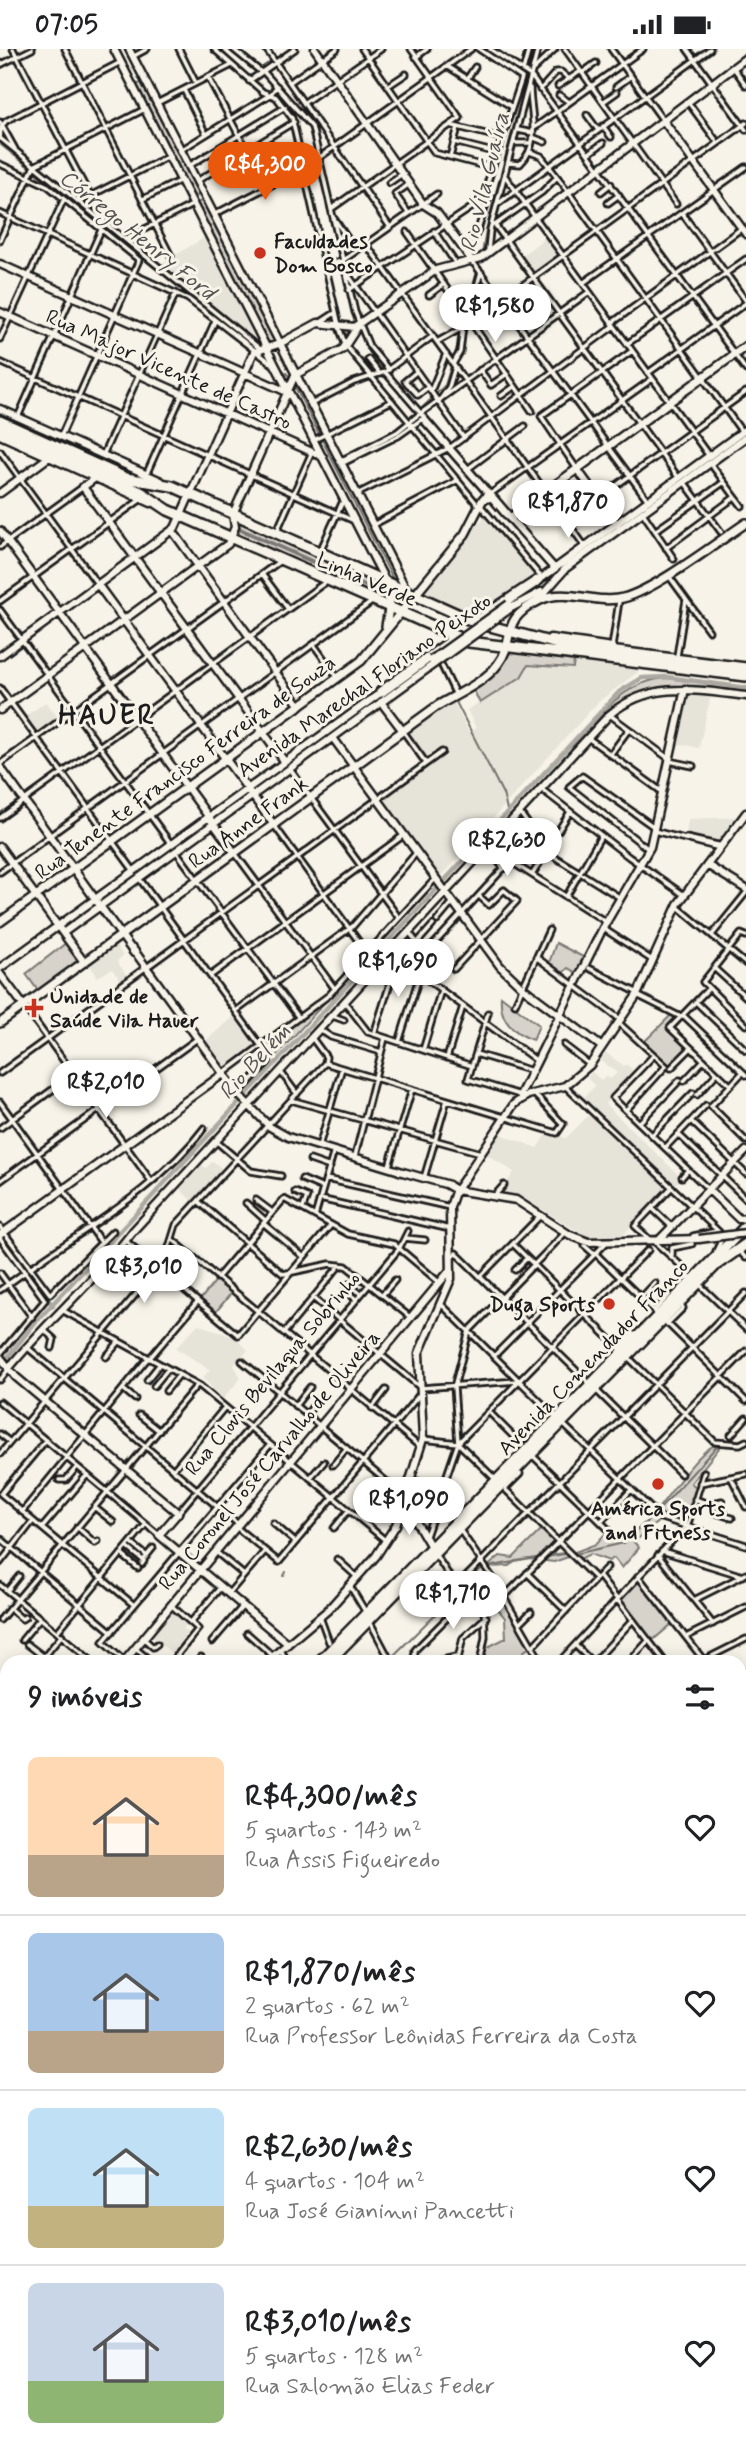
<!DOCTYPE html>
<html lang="pt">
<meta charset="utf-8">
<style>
:root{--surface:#fff;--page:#f6f6f6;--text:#202124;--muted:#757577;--line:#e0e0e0;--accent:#ea580c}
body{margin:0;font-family:Mynerve,sans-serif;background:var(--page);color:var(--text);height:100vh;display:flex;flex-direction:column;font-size:26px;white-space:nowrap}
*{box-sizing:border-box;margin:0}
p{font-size:23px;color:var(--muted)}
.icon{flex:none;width:38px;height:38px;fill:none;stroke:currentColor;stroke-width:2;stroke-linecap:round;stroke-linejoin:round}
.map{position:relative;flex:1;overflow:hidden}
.panel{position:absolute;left:0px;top:1606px;width:747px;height:800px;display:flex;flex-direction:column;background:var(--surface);border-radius:21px 21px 0 0;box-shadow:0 4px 18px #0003}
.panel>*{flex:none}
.price{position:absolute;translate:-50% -60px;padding:0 16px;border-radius:24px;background:#fff;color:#222;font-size:23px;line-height:46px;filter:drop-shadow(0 2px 4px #0008)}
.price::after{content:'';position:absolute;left:50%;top:42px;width:21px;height:16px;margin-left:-10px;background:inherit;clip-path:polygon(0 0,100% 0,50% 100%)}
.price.selected{background:var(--accent);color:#fff}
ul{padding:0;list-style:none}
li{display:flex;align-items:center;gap:21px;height:175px;padding:0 28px}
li+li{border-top:2px solid var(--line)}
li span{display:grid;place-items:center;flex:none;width:196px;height:140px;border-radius:10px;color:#555}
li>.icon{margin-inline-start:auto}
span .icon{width:84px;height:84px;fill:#fffc;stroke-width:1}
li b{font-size:30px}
h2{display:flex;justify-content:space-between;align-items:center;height:84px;padding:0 28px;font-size:30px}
.status{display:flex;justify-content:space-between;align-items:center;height:49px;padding:0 35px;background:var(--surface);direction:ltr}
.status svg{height:19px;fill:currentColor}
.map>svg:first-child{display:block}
.built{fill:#e6e3d9}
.green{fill:#d7d3cb;stroke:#7a7874;stroke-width:2}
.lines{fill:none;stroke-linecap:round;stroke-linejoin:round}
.stream{stroke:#72716c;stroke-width:2}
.river{stroke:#aca9a2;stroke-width:4.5}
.street-casing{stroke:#1c1c1c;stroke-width:9}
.secondary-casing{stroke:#1c1c1c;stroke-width:11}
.primary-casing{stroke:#1c1c1c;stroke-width:12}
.highway-casing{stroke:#1c1c1c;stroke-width:14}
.street{stroke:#f7f3e8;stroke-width:3.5}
.secondary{stroke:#f7f3e8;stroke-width:6}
.primary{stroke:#f7f3e8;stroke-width:7}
.highway{stroke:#f7f3e8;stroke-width:9}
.secondary-bridge-casing{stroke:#1c1c1c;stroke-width:11;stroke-linecap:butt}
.secondary-bridge{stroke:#f7f3e8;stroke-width:6}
.poi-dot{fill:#c8321e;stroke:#f7f3e8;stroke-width:2.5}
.labels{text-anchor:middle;stroke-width:6;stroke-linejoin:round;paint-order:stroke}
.poi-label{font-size:21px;font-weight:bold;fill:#1c1c1c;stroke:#f7f3e8;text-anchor:start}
.street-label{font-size:21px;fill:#1c1c1c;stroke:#f7f3e8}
.water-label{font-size:23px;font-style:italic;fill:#565452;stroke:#f7f3e8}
.district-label{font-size:28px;font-weight:bold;letter-spacing:2px;fill:#1c1c1c;stroke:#f7f3e8}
</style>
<div class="status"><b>07:05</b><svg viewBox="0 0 49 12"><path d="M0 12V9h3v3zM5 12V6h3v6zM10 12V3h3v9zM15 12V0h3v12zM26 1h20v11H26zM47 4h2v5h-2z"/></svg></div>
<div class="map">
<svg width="746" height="2405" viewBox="0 0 746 2405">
<rect width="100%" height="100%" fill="#f7f3e8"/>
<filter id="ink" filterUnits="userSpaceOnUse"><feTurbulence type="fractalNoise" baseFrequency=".0143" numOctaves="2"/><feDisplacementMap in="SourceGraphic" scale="14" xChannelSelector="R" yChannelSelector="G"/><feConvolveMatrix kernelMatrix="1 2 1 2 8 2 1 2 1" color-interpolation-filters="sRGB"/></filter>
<g filter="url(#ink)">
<path class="built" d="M207 187 262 295 260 296 159 216Z
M546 188 558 206 532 225 520 208Z
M485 467 536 528 478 570 420 542Z
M574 612 642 620 598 653 440 828 383 750 445 704 442 700 428 710 409 682 453 652 469 684 476 679 467 661 521 628 528 616 571 620Z
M687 644 711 645 699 699 676 694Z
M46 653 58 669 37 685 24 668Z
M737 768 717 794 686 785 688 770Z
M115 895 123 907 117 912 127 927 121 932 112 920 98 928 88 914Z
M235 967 257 997 224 1021 204 993Z
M606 1004 624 1017 627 1015 634 1023 605 1055 683 1130 668 1139 624 1185 589 1189 522 1148 501 1143 514 1123 486 1105 498 1084 537 1099 547 1084 566 1089 594 1061 583 1049 595 1037 587 1029 592 1023 601 1031 605 1027 610 1030 617 1024 601 1012Z
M213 1112 223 1121 193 1153 177 1137 199 1113 206 1119Z
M198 1275 236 1289 248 1301 234 1316 241 1329 223 1350 203 1329 210 1321 176 1299Z
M171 1560 188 1574 183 1580 190 1586 174 1606 150 1586Z"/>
<path class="green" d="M143 33 200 144 195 149 136 36Z
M203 151 275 293 268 295 197 154Z
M0 361 164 434 140 431 0 370Z
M239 471 385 536 382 543 240 479Z
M240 481 386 547 383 553 237 489Z
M510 603 574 612 573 619 528 616 521 628 480 654 473 640 495 624Z
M667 629 746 640V646C650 637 643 630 572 700L571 698C599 667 623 632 667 629Z
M66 894 81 912 39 943 26 925Z
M556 894 585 909 577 924 568 919 563 924 549 914Z
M501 947 539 976 533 991C512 983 499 971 501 947Z
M326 952 273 1010 264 998Z
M672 965 677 969 668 978 669 982 689 998 670 1017 644 993Z
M217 1230 232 1243 215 1264 200 1251Z
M716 1396 719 1399 691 1434 696 1438 690 1460 677 1456 672 1471 656 1462C669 1447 699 1400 716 1396Z
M654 1466 660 1471 634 1493 639 1499 622 1519 614 1509 609 1512 590 1505 580 1510 575 1503 596 1495 605 1485C626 1496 639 1479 654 1466Z
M542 1480 554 1493 543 1506 567 1504 568 1508 554 1513 529 1510 516 1512 509 1517 487 1518 500 1507 513 1509Z
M638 1530 673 1574 652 1592 618 1550Z
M501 1549 530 1598 523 1603 526 1613H482L486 1599 506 1589 505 1569 494 1555Z
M0 2118 7 2119V2234L0 2241Z"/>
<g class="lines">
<path class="stream" d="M485 0 527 28
M1 96 30 119
M34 123 255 299
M482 205 486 181 534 0
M463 274 480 211
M453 311 460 288
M282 320 291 329
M293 334 393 530
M420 361 445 336 451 317
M439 619 451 644
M455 651 503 745 508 765
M724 1392 731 1390 741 1392
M657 1463 717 1397
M575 1505 624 1494 652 1467
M546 1508 565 1505
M284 1527 286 1523
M386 1614 482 1519 541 1508
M0 1787 7 1784"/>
<path class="river" d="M5 1191 53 1257
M0 1318 33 1276 619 643 642 629 667 628 746 639"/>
<g class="street-casing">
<path id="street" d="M13 0 103 172
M65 0 171 207
M179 0 196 34
M214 0 263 43 276 48 292 69 340 281 346 297 478 456
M233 0 261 23
M266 0 390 178
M362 0 435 104 492 119
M490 0 531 27 746 321
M565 0 676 155
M611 0 662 70
M687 0 746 81
M134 7 147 0
M416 8 427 0
M0 16 32 0
M447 17 512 58
M733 18 746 36
M534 20 555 0
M263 22 312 78 355 263 369 297 389 321
M523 22 529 0
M582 24 596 14
M208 28 246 100
M467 30 475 18
M249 32 295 0
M290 33 337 0
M388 37 406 25
M558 37 581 22
M616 38 631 27
M184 41 206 85
M540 41 556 23H561L568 29
M559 46 569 53
M305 53 381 0
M603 53 617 43
M688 53 718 94
M157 54 230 17
M587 66 598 81
M0 73 15 100
M450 76 502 89
M603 77 611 88
M534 79 643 0
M518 81 533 84
M532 88 545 93
M0 89 259 299
M0 90 1 78 6 72 121 13
M454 93 497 104
M514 94H531
M181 101 271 45 277 37
M530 103 541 107 562 134
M588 105 603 94
M450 108 458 78
M509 114 520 115C542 94 530 64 530 39
M0 115 48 137 139 211 61 387
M189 117 285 58
M505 127 709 407
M197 132 294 73
M389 134 402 125
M408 136 395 145 409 165
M564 137 742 383
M601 143 611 135
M143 150 179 132
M78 153 167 108
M499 154 710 0
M608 154 619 146
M331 160 460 69 411 0
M0 164 188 250 275 317
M682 164 746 252
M215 165 291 126 303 115 316 111 471 0
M333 168 356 202
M495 176 678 428
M495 176 542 143 557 128
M434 182 456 215
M407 183 462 261 460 278
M125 190 192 156
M0 191 34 117 143 61
M366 195 584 496
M463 200C481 189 480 166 489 148L485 141 522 29 479 0
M488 201 490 181 538 0
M473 213 647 450
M326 216 342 212 437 145
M349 227 464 389
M583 234 746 118
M349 241 474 157 485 142
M429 246 444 235
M321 273 335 264
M471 273 532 362
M612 274 742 179
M466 275 481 223
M0 290 64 150
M437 293 469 275 746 74
M627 295 746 210
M368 310 380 325
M0 313 352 471
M453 315 460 303 463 277
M480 321 491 336 507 325
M385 323 491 446
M416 323 405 332 418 346 427 339
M648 324 746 254
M431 342 446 305
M501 347 515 337
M440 351 449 338 455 318
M313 354 354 333 385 323 433 287
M417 367 589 243
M18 368 101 181
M314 391 392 352
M0 402 98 536
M103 406 176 244
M340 412 397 383 417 367
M710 414 742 457
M341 415 398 387 422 370 486 443V448L652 330
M469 419 525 377
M577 420 541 367 632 302
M146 426 215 272
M685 434 721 483
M357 445 451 398 614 277
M480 456 541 528
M643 464 674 510
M567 472 746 343
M373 476 458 431
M277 482 312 403
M655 482 724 433
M0 498 83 438
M666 499 735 448
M320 502 343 452
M262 525 288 560
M669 527 709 582
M0 552 140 451
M0 561 171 795
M314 596 338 629
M612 598 619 552
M677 607 686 551
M442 617 456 646
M0 639 134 822
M610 666 668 709
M403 682 426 714
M588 689 661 742
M610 706 629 680
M669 712 693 717
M0 715 280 512
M290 720 399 869
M540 739 629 808 684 846
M520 764 550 805 619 848
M0 769 327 532
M274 776 367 904
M558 782 570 763
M654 782 720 799
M686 789 722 797
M488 799 504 820
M647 799 569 738 582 727 654 778
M176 802 299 969
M235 804 335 940
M550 805 554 798
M510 812 606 873
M0 823 373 552
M532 826 547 802
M139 829 269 1008 268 1013 238 1045
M566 848 601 787
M678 858 746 915
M437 872 453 853
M604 880 652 911
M409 883 431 912
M712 886 746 844
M746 887 741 885 703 933 746 976
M417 894 433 876
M390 903 537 1012
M536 908 621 971
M377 917 390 935
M147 918 442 703
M412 919 535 785
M589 919 638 944
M714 919 746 948
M454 920 517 852 504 841 489 856 479 847
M210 927 404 786
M708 940 670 979 730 1036
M637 946 681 968
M344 952 368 983 472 1017
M696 953 746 1001
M515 955 549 881
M24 957 151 1132
M236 962 353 877 417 803
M488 964 468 1030 520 1046
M683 966 746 1026
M333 967 344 971
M619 974 666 1017 626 1061
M319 980 331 988 381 1003
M374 985 398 909
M312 989 326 1008 325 1014 557 1084 563 1075 535 1046
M399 993 420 925
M564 996 590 1016
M423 1001 441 941
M476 1005 532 1022
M654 1006 613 1049 707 1139
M447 1009 463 957
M671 1019 691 999
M280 1022 297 1045
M743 1023 711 1057 746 1092
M0 1024 145 919
M223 1025 329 946 436 829
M684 1032 704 1011
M565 1037 719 1183 721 1192 716 1202
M697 1046 717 1024
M291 1051 481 1104
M0 1053 101 1193
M691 1072 746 1125
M639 1074 680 1031
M0 1079 74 1025
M678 1085 746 1150
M652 1086 693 1044
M217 1093 251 1122 281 1127
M319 1097 342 1019
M665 1099 706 1056
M355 1107 385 989
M310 1111 330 1118
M389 1117 412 1040
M682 1128 688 1121
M424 1129 447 1051
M302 1130 323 1139
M326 1130 450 1158
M0 1132 197 990
M295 1143 307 1148 303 1159
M495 1146 504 1136
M320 1150 450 1180
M256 1151 272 1163
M198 1152 283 1225 330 1215 346 1217 410 1268
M246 1154 265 1171
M652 1159 672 1178
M315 1167 334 1102
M263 1174 304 1208
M0 1178 50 1245 113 1182
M693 1187 717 1182
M0 1189 45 1251 0 1305
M405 1189 425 1191
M173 1191 419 1397
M650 1191 635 1177 672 1138
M126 1192 238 1286 331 1176
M656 1194 688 1223 690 1230
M513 1195 619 1299 633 1285 638 1286
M585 1197 594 1205
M738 1201 746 1209
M595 1204 659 1266
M672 1206V1199L692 1195
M452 1208 456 1204 589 1334
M30 1219C89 1177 160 1138 204 1079
M515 1221 527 1209
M0 1224 32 1268
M480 1228 540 1167
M217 1229 284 1150 348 1185 394 1195 440 1234
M349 1235 361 1245
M699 1235 746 1280
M0 1241 25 1223
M345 1242 356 1250
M383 1245 395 1231
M313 1249 421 1339 517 1332
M641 1249 655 1234
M442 1256 556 1368
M62 1261 200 1337 385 1491
M654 1262 669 1246
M664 1271 746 1352
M667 1275 683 1259 680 1254
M44 1281 54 1290 52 1299
M284 1284 340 1216
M28 1299 238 1475
M494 1307 606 1194
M106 1308 118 1294
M628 1308 715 1393 740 1395 746 1392
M149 1310 198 1252
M242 1312 405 1448
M0 1331 8 1321
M147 1331 159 1316
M154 1337 168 1320
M123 1340 135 1350
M166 1342 179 1326
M597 1342 681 1425
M0 1353 159 1486
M295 1357 310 1338
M372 1359 386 1341
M489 1363 522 1396
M139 1366 158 1381
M306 1366 321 1347
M563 1375 661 1469 746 1496
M0 1385 10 1393
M731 1386 746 1369
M423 1390 458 1394 495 1430
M46 1391 1 1445 134 1556
M458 1394 648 1201
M0 1405 165 1211 176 1176 325 1014
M533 1407 609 1481
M333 1416 346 1400
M173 1421 225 1358
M520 1425 505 1440 596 1530
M731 1428 746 1458
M310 1429 324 1413
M411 1430 442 1441
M59 1431H66L77 1418
M700 1434 746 1425
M695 1450 708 1455 722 1452
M719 1453 726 1467
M617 1456 631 1441
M94 1458 113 1473
M22 1463 148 1309
M713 1463 732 1469
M178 1464 399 1200 408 1182
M601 1472 615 1458
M273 1474 295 1493
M77 1478 95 1494 98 1492
M236 1478 279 1513 420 1345
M687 1478 704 1423
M42 1479 87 1426
M334 1479 348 1462
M460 1481 494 1531 542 1614
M426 1487 458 1394 454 1338 469 1282 566 1183
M0 1489 112 1583
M131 1494 147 1507
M127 1498 144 1512 142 1515
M662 1502 743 1527
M216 1503 244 1526
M121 1505 138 1519
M435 1505 454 1534 484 1556 485 1588 480 1614
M658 1506 713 1575
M145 1509 153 1499
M337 1510 357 1528
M0 1514 33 1472
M527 1524 566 1562
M599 1527 666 1614
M638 1527 706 1614
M0 1536 94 1614
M458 1536 746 1244
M350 1537 365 1562
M7 1542 19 1527
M229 1544 265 1502
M504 1548 746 1302
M694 1551 746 1525
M9 1559 22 1570 25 1568
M320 1568 329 1593
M0 1571 197 1336
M191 1573 220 1539
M370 1573 389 1609 399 1614
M520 1574 531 1563
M57 1583 146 1475
M247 1584 273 1607
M686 1588 746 1558
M143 1589 153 1598 157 1595
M22 1591 40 1569
M212 1593 242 1558
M27 1595 44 1608
M575 1596 593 1614
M533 1597 607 1518
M135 1599 153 1614
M281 1601 288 1614
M124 1612 103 1593 269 1397
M39 1614 62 1586
M171 1614 198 1580 172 1557
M196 1614 201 1608
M414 1614 415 1601 471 1545
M428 1614 456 1608
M457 1614 463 1589 486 1568
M558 1614 685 1478
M593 1614 633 1571
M628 1614 649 1591
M685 1614 704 1611 746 1590
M740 1676 746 1672
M0 1684 7 1675
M740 1723 746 1731
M740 1770 746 1767
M740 1817 746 1814
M0 1833 7 1826
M740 1901 746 1904
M740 1986 746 1983
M0 1996 7 1997
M740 1996 746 2007
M740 2021 746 2018
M740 2060 746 2057
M740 2076 746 2087
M0 2083H7
M0 2116H7
M740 2135 746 2128
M740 2166 746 2160
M740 2197 746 2191
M0 2323 7 2320
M1 2364 7 2377
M740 2370 743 2405
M18 2399 20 2405
M22 2399 75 2405
M721 2399 722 2405
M0 2404V2405
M111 2405 112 2399
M128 2405 129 2399
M146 2405 148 2399
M164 2405 165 2399
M180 2405 182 2399
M197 2405 198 2399
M215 2405 216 2399
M234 2405 235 2399
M252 2405 253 2399
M270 2405 272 2399
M286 2405 288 2399
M325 2405 326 2399
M399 2405 400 2399
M416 2405 417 2399
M482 2405 484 2399
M511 2405 512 2399
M532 2405 534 2399
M554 2405 555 2399
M576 2405 577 2399
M597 2405 599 2399
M619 2405 620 2399
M640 2405 642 2399
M662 2405 663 2399
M683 2405 685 2399"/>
</g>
<g class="secondary-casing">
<path id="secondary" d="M114 0 387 535
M129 0 407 542
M315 0 423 155 437 164 473 213
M663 71 746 185
M0 215 287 343
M0 263 323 408
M0 360 161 432
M0 386 151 454
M577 420 617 475
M95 429 83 438 285 713
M0 444 49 408
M510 469 553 518
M172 481 300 657
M0 482 235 804
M535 534 746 380
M98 536 274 776
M538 551 566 519 746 388
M511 559 541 543
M550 589 612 598
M0 607 175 479 254 303 279 295 318 274 354 278 436 221 481 209 746 9
M381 653 403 682
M0 661 228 495 235 478 233 465 295 326 343 300 358 277
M333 689 500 917 523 939 602 998
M0 718 134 904
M0 798 84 913
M707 816 746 840
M63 884 434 615
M133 900 238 1045 270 1078 288 1088 400 1122
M0 919 383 642
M0 925 24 957
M523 1048 520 1046 603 879 650 798 685 640
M399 1122 449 1136
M466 1127 514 1055 528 1046 565 1037 590 1016 637 946 678 855 746 764
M447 1136 456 1141 516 1151 570 1186 588 1193 699 1190
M709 1141 739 1170 746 1169
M0 1186 223 1025
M659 1191 746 1102
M0 1308 16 1328 178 1464 159 1486 288 1595
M8 1320C48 1271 95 1232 133 1182L609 666C650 631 697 641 746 647
M404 1452 431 1498
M123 1614 451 1220
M265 1614 328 1561 376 1507 396 1476 423 1390 419 1304 451 1230 450 1158 455 1143 467 1126
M740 1627 746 1624
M740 1648 746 1642
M0 1718 7 1724
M0 1733 7 1732
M740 1914 746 1908
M0 2049H7
M740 2097 746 2094
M740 2110 746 2122
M740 2221 746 2228
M740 2229 746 2235
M0 2243 7 2237
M0 2299 7 2300
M0 2305 7 2306
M740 2317 746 2308
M740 2327 746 2318
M0 2364 7 2363
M740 2383H746
M336 2399 389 2405
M700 2399 701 2405
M450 2405 452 2399
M477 2405 478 2399"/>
</g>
<g class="primary-casing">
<path id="primary" d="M386 577 390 554 387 535
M0 873 361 612 465 485 483 450 492 448 510 469 746 297
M0 974 437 657C457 645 484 634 498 615 517 590 497 572 540 551 566 538 595 556 623 549 655 541 716 494 746 474"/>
</g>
<g class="highway-casing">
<path id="highway" d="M0 372 126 429 172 437 475 573 561 596 746 619
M0 380 141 443 168 461 469 593 746 627
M475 573 537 532
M381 643 450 593V585
M716 1216 746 1195
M318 1614 746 1177
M327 1614 716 1216
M740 1924 746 1917
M740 1934 746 1933
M0 1938 7 1931
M0 1947 7 1940
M466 2405 467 2399"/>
</g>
<use href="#street" class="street"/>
<use href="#secondary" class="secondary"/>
<use href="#primary" class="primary"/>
<use href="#highway" class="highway"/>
<g class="secondary-bridge-casing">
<path id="secondary-bridge" d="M431 611 509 555
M434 615 511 559
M699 1190 746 1184"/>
</g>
<use href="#secondary-bridge" class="secondary-bridge"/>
</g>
</g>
<g class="poi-dot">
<circle cx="260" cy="204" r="7"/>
<path d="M30.5 948.5h7v7h7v7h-7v7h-7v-7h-7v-7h7z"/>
<circle cx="609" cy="1255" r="7"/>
<circle cx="658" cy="1435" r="7"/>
</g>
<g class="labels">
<g class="poi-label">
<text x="274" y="199">Faculdades<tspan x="274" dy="24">Dom Bosco</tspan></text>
<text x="50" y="954">Unidade de<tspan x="50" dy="24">Saúde Vila Hauer</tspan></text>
<text x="595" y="1262" text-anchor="end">Duga Sports</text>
<text x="658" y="1466" text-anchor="middle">América Sports<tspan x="658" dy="24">and Fitness</tspan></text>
</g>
<g class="street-label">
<text transform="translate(169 320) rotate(24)" y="7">Rua Major Vicente de Castro</text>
<text transform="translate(367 530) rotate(23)" y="7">Linha Verde</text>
<text transform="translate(364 636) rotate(-35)" y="7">Avenida Marechal Floriano Peixoto</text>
<text transform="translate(185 718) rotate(-36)" y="7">Rua Tenente Francisco Ferreira de Souza</text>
<text transform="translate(248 773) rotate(-36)" y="7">Rua Anne Frank</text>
<text transform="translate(593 1308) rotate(-46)" y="7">Avenida Comendador Franco</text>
<text transform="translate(272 1324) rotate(-50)" y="7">Rua Clovis Bevilaqua Sobrinho</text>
<text transform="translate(269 1411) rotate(-50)" y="7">Rua Coronel José Carvalho de Oliveira</text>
</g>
<g class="water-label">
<text transform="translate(484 133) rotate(-76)" y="8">Rio Vila Guaíra</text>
<text transform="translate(138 185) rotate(39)" y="8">Córrego Henry Ford</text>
<text transform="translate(254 1012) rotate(-47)" y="8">Rio Belém</text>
</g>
<g class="district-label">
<text x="107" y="675">HAUER</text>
</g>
</g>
</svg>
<b class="price selected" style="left:265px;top:153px">R$4,300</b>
<b class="price" style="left:495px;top:295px">R$1,580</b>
<b class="price" style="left:568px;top:491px">R$1,870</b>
<b class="price" style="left:507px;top:829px">R$2,630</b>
<b class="price" style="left:398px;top:950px">R$1,690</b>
<b class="price" style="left:106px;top:1071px">R$2,010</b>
<b class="price" style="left:144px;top:1256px">R$3,010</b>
<b class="price" style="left:409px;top:1488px">R$1,090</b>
<b class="price" style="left:453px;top:1582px">R$1,710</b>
<section class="panel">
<h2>9 imóveis<svg class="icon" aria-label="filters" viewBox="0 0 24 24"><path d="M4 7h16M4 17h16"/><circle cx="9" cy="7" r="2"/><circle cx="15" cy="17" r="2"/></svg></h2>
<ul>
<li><span style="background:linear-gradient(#ffd9b3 70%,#b9a48a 0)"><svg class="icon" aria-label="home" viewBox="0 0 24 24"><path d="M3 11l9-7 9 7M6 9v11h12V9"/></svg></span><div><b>R$4,300/mês</b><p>5 quartos · 143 m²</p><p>Rua Assis Figueiredo</p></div><svg class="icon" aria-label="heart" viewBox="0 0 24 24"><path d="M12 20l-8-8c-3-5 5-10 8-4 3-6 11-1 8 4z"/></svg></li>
<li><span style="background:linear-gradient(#a9c7e8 70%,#b9a48a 0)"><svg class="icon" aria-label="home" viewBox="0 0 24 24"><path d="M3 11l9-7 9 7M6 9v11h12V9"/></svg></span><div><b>R$1,870/mês</b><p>2 quartos · 62 m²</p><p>Rua Professor Leônidas Ferreira da Costa</p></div><svg class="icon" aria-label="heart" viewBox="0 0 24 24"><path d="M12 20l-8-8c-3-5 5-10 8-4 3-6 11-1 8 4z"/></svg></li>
<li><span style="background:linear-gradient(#bfe0f5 70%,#c2b280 0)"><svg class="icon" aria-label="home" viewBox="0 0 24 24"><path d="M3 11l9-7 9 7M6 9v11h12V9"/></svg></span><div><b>R$2,630/mês</b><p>4 quartos · 104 m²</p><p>Rua José Gianinni Pancetti</p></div><svg class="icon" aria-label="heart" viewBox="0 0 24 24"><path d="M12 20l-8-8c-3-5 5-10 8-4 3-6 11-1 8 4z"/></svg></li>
<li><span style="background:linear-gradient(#c9d6e8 70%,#8fb573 0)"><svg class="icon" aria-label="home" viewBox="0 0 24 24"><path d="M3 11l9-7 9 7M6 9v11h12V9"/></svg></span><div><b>R$3,010/mês</b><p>5 quartos · 128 m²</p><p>Rua Salomão Elias Feder</p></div><svg class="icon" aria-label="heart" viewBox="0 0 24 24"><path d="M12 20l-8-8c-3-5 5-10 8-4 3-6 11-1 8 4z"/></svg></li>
</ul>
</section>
</div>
